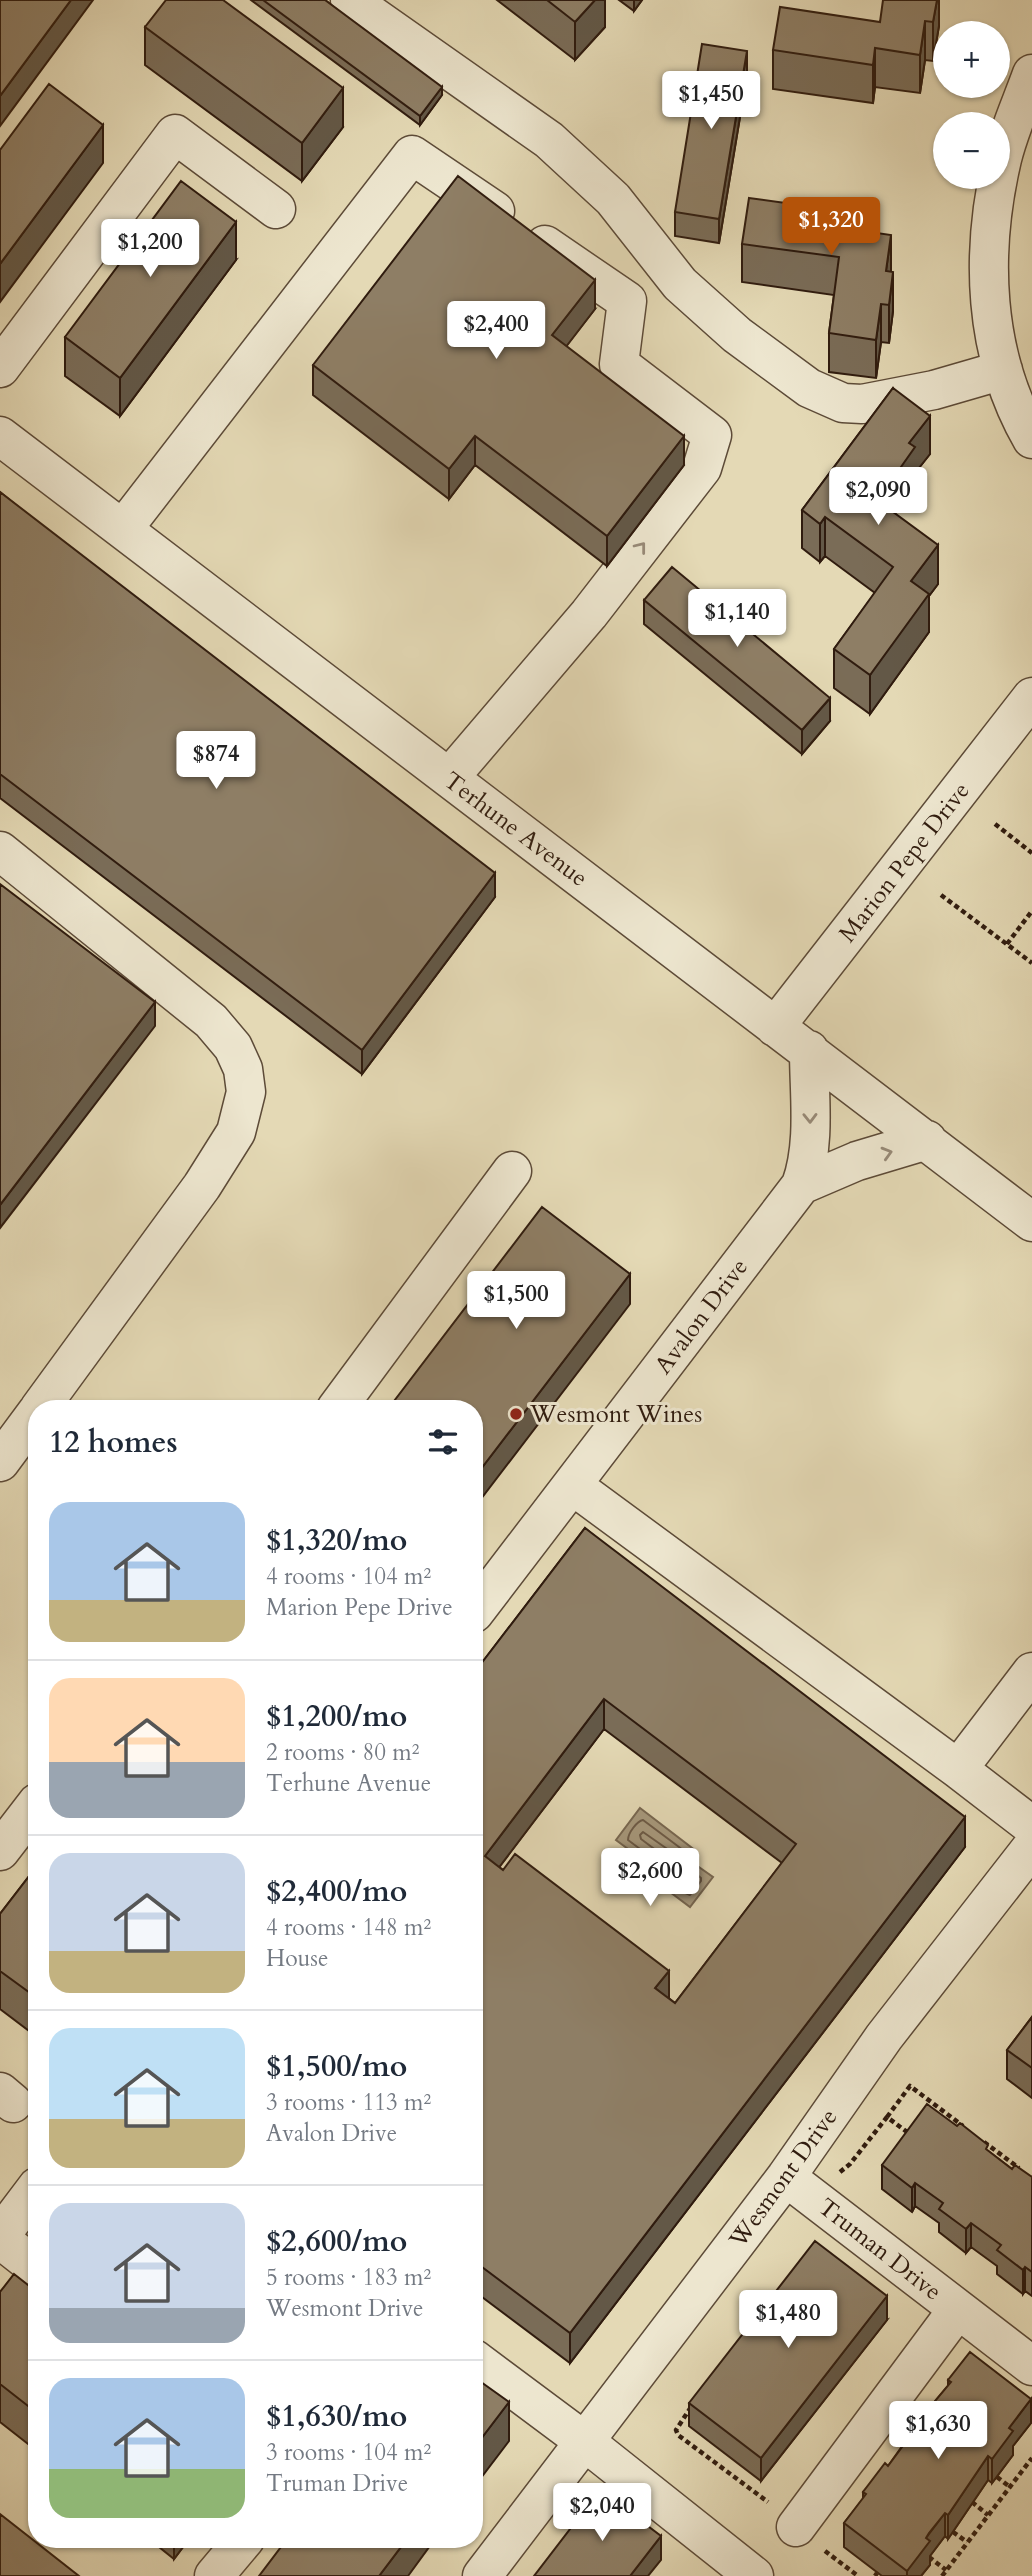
<!DOCTYPE html>
<meta charset="utf-8">
<style>
:root{--surface:#fff;--page:#f6f6f7;--text:#1f2937;--muted:#747a83;--line:#e0e1e3;--accent:#b45309}
body{margin:0;font-family:Cardo,serif;background:var(--page);color:var(--text);height:100vh;display:flex;flex-direction:column;font-size:26px;white-space:nowrap}
*{box-sizing:border-box;margin:0}
p{font-size:23px;color:var(--muted)}
.icon{flex:none;width:38px;height:38px;fill:none;stroke:currentColor;stroke-width:2;stroke-linecap:round;stroke-linejoin:round}
.map{position:relative;flex:1;overflow:hidden}
.details{position:absolute;left:28px;top:1400px;width:455px;height:1148px;display:flex;flex-direction:column;background:var(--surface);border-radius:28px;box-shadow:0 2px 5px #0004}
.details>*{flex:none}
.tools{position:absolute;left:933px;top:21px;display:grid;gap:14px}
.tools a{display:grid;place-items:center;width:77px;height:77px;border-radius:50%;background:var(--surface);box-shadow:0 2px 5px #0004;font-size:35px}
.price{position:absolute;translate:-50% -60px;padding:0 16px;border-radius:7px;background:#fff;color:#222;font-size:23px;line-height:46px;filter:drop-shadow(0 2px 4px #0008)}
.price::after{content:'';position:absolute;left:50%;top:42px;width:21px;height:16px;margin-left:-10px;background:inherit;clip-path:polygon(0 0,100% 0,50% 100%)}
.price.active{background:var(--accent);color:#fff}
ul{padding:0;list-style:none}
li{display:flex;align-items:center;gap:21px;height:175px;padding:0 21px}
li+li{border-top:2px solid var(--line)}
li span{display:grid;place-items:center;flex:none;width:196px;height:140px;border-radius:21px;color:#555}
li>.icon{margin-inline-start:auto}
span .icon{width:84px;height:84px;fill:#fffc;stroke-width:1}
li b{font-size:30px}
h2{display:flex;justify-content:space-between;align-items:center;height:84px;padding:0 21px;font-size:30px}
.map>svg:first-child{display:block}
.water{fill:#a7997d;stroke:#776751;stroke-width:2}
.lines{fill:none;stroke-linecap:round;stroke-linejoin:round}
.shore{stroke:#6c5a46;stroke-width:2}
.minor-casing{stroke:#5d4b38;stroke-width:41}
.path{stroke:#301c0f;stroke-width:4.5;stroke-dasharray:5 3.5;stroke-linecap:butt}
.minor{stroke:#ede6cf;stroke-width:38}
.wall{fill:#7a6c57;stroke:#301c0f;stroke-width:2;fill-rule:evenodd}
.shaded-wall{fill:#635847;stroke:#301c0f;stroke-width:2}
.building{fill:#8e7e65;stroke:#301c0f;stroke-width:2;fill-rule:evenodd}
.oneway{stroke:#988b79}
.poi-dot{fill:#8f2418;stroke:#ede6cf;stroke-width:2.5}
.labels{text-anchor:middle;stroke-width:6;stroke-linejoin:round;paint-order:stroke}
.street-label{font-size:24px;fill:#301c0f;stroke:#ede6cf}
.poi-label{font-size:24px;fill:#301c0f;stroke:#ede6cf;text-anchor:start}
</style>
<div class="map">
<svg width="1032" height="2576" viewBox="0 0 1032 2576">
<rect width="100%" height="100%" fill="#e4d9b5"/>
<filter id="stains"><feTurbulence type="fractalNoise" baseFrequency=".00286" numOctaves="4"/><feColorMatrix values="0 0 0 0 .2 0 0 0 0 .09 0 0 0 0 .02 0 0 0 .5 -.17"/></filter>
<radialGradient id="worn" r=".72"><stop offset=".6" stop-color="#630" stop-opacity="0"/><stop offset="1" stop-color="#630" stop-opacity=".3"/></radialGradient>
<path class="water" d="M640 1808 696 1851 689 1860 713 1877 690 1907 670 1892 675 1884 616 1840Z"/>
<g class="lines">
<path class="shore" d="M643 1820 683 1850 684 1864 701 1878V1881L690 1895 681 1891 682 1883 679 1878 628 1840C628 1833 637 1821 643 1820Z
M643 1832 673 1853V1859L669 1860 641 1839 640 1835Z"/>
<g class="minor-casing">
<path id="minor" d="M350 0 549 140 613 199 680 284 737 335 809 388 843 403 862 404 934 390 1003 370
M1032 74C1022 102 1009 130 1002 159 980 253 983 354 1032 439
M0 368 175 134 276 209
M0 436 1032 1222
M123 529 412 155 495 211
M449 778 589 614 702 468 712 435 619 364 627 301 545 245
M0 851 211 1021 233 1047 243 1069 246 1092 236 1132 202 1186 39 1409
M775 1027 1032 697
M801 1185 857 1161 927 1140
M336 1409 512 1171
M0 1462 37 1412
M572 1485 958 1769
M474 1613 801 1185C816 1143 809 1094 809 1050
M1032 1672 958 1769 1032 1826
M0 1851 37 1803
M0 2092 13 2103
M786 2177 958 2309 796 2527
M0 2236 37 2187
M0 2239 37 2268
M958 2309 1032 2366
M474 2359 584 2441 754 2576
M214 2576 245 2539
M482 2576 786 2177 884 2037 1032 1847"/>
</g>
<path class="path" d="M995 824 1032 853
M941 895 1032 963
M1007 944 1032 911
M887 2117 910 2086 963 2126
M984 2142 1019 2168
M840 2172 850 2164 887 2117 911 2135
M691 2407 676 2430 678 2435 768 2502
M997 2477 1010 2487
M972 2502 988 2515
M953 2532 967 2542
M825 2551 858 2576
M929 2557 946 2570
M875 2576 877 2573
M942 2576 1032 2458"/>
<use href="#minor" class="minor"/>
</g>
<path class="wall" d="M251 0H325L442 95 420 125Z
M497 0H605V27L575 60Z
M619 0H642L634 11Z
M939 0V26L933 61 925 60 920 93 875 87 873 103 773 89V50L880 22Z
M145 27 343 127 302 181 145 65Z
M747 75 719 243 675 236V212Z
M858 231 891 272 893 311 889 343 881 342 876 378 829 372V333L834 295 742 282V244Z
M236 260 120 416 65 376V337Z
M595 309 566 346 684 465 607 566 475 465 449 499 313 395V365Z
M893 388 930 454 915 473V486L896 512 890 507 889 508 938 584 929 596V632L870 714 834 688V649L875 593 825 556 820 562 802 548V510Z
M0 492 495 897 362 1074 0 798Z
M644 600 830 721 802 754 644 624Z
M585 1528 965 1847 570 2363 474 2291V1673ZM604 1729 782 1863 675 2003 499 1867Z
M37 1845V2037L0 2009V1914L36 1867Z
M1032 2017V2098L1007 2079V2050Z
M988 2151 1012 2169 1032 2177V2296L1025 2291 1023 2294 997 2274V2266L971 2247 966 2253 939 2232V2223L915 2206 912 2212 882 2189V2165Z
M0 2292H37V2451L0 2422Z
M887 2320 761 2481 689 2426V2403Z
M948 2380 1031 2423 1013 2446V2455L992 2483 988 2480 948 2539 945 2536 930 2556V2565L921 2576H882L844 2547V2523L863 2499V2492L888 2466 905 2442V2437L948 2386Z
M149 2539H189L174 2559Z"/>
<path class="shaded-wall" d="M71 0H93L0 126V96Z
M595 0H605V27L575 60V22Z
M634 0H642L634 11Z
M937 0H939V26L933 61V22Z
M925 21V60L920 93V55Z
M875 48V87L873 103V65Z
M747 51V75L719 243V219Z
M442 87V95L420 125V116Z
M343 88V127L302 181V143Z
M103 125V163L0 302V264Z
M236 222V260L120 416V378Z
M891 235V274L886 271Z
M893 272V311L889 343V305Z
M595 280V309L552 365V335Z
M881 304V342L876 378V340Z
M930 416V454L915 473V486L896 512V474L909 443Z
M475 436V465L449 499V469Z
M684 436V465L607 566V536Z
M890 469V507L870 533V495Z
M825 517V556L820 562V524Z
M938 545V584L929 596V632L870 714V675L911 581Z
M830 698V721L802 754V730Z
M495 873V897L362 1074V1050Z
M155 1002V1026L0 1228V1205Z
M630 1274V1304L474 1508V1478Z
M604 1699V1729L485 1886V1856Z
M965 1817V1847L570 2363V2333Z
M669 1971V2000L655 1988Z
M915 2183V2206L912 2212V2188Z
M971 2223V2247L966 2253V2229Z
M1025 2267V2291L1023 2294V2270Z
M887 2296V2320L761 2481V2458Z
M1031 2399V2423L1013 2446V2455L992 2483V2459L1009 2428Z
M509 2402V2441L474 2487V2448Z
M988 2456V2480L948 2539V2515Z
M945 2513V2536L930 2556V2565L921 2576H907V2571L926 2538Z
M661 2536V2560L648 2576H630Z
M174 2539H189L174 2559Z
M407 2539H435L408 2576H379Z"/>
<path class="building" d="M0 0H71L0 96Z
M166 0H223L343 88 302 143 145 27Z
M263 0H325L442 87 420 116Z
M547 0H595L575 22Z
M883 0H937L933 22 925 21 920 55 875 48 873 65 773 50 780 7 880 22Z
M702 44 747 51 719 219 675 212Z
M49 84 103 125 0 264V150Z
M458 176 595 280 552 335 684 436 607 536 475 436 449 469 313 365Z
M181 181 236 222 120 378 65 337Z
M749 198 858 213 856 230 891 235 886 271 893 272 889 305 881 304 876 340 829 333 839 257 742 244Z
M893 388 930 416 909 443 915 447 896 474 890 469 870 495 938 545 911 581 929 594 870 675 834 649 893 567 825 517 820 524 802 510Z
M0 492 495 873 362 1050 0 774Z
M672 567 830 698 802 730 644 600Z
M0 884 155 1002 0 1205Z
M542 1207 630 1274 474 1478V1409H388Z
M585 1528 965 1817 570 2333 474 2261V1673ZM604 1699 796 1844 675 2003 655 1988 669 1971 515 1854 503 1870 485 1856Z
M37 1866V1998L0 1971V1914Z
M1032 2017V2068L1007 2050Z
M927 2104 957 2126 960 2123 988 2145 986 2149 1012 2169 1015 2165 1032 2177V2272L1025 2267 1023 2270 997 2250 1001 2245 971 2223 966 2229 939 2209 943 2203 915 2183 912 2188 882 2165Z
M815 2241 887 2296 761 2458 689 2403Z
M14 2274 37 2292V2413L0 2384V2292Z
M970 2352 1031 2399 1009 2428 1013 2431 992 2459 988 2456 948 2515 945 2513 929 2533 926 2538 930 2541 907 2571 844 2523 866 2494 863 2492 885 2463 888 2466 908 2439 905 2437 951 2382 948 2380Z
M474 2377 509 2402 474 2448Z
M600 2490 661 2536 630 2576H534Z
M0 2514 79 2576H0Z
M287 2539H407L379 2576H259Z"/>
<defs><path id="oneway-chevron" d="M-2-3.5L2.5 0L-2 3.5" fill="none" stroke-width="1.6" stroke-linecap="round" stroke-linejoin="round" transform="scale(1.75)"/></defs>
<g class="oneway">
<use href="#oneway-chevron" transform="translate(641 547) rotate(-52)"/>
<use href="#oneway-chevron" transform="translate(810 1118) rotate(89)"/>
<use href="#oneway-chevron" transform="translate(887 1153) rotate(-16)"/>
</g>
<circle class="poi-dot" cx="516" cy="1414" r="7"/>
<g class="labels">
<g class="street-label">
<text transform="translate(516 829) rotate(37)" y="8">Terhune Avenue</text>
<text transform="translate(904 862) rotate(-52)" y="8">Marion Pepe Drive</text>
<text transform="translate(701 1316) rotate(-53)" y="8">Avalon Drive</text>
<text transform="translate(783 2178) rotate(-54)" y="8">Wesmont Drive</text>
<text transform="translate(880 2249) rotate(38)" y="8">Truman Drive</text>
</g>
<g class="poi-label">
<text x="530" y="1422">Wesmont Wines</text>
</g>
</g>
<rect width="100%" height="100%" filter="url(#stains)"/>
<rect width="100%" height="100%" fill="url(#worn)"/>
</svg>
<div class="tools">
<a>+</a>
<a>−</a>
</div>
<b class="price" style="left:711px;top:131px">$1,450</b>
<b class="price active" style="left:831px;top:257px">$1,320</b>
<b class="price" style="left:150px;top:279px">$1,200</b>
<b class="price" style="left:496px;top:361px">$2,400</b>
<b class="price" style="left:878px;top:527px">$2,090</b>
<b class="price" style="left:737px;top:649px">$1,140</b>
<b class="price" style="left:216px;top:791px">$874</b>
<b class="price" style="left:516px;top:1331px">$1,500</b>
<b class="price" style="left:650px;top:1908px">$2,600</b>
<b class="price" style="left:788px;top:2350px">$1,480</b>
<b class="price" style="left:938px;top:2461px">$1,630</b>
<b class="price" style="left:602px;top:2543px">$2,040</b>
<section class="details">
<h2>12 homes<svg class="icon" aria-label="filters" viewBox="0 0 24 24"><path d="M4 7h16M4 17h16"/><circle cx="9" cy="7" r="2"/><circle cx="15" cy="17" r="2"/></svg></h2>
<ul>
<li><span style="background:linear-gradient(#a9c7e8 70%,#c2b280 0)"><svg class="icon" aria-label="home" viewBox="0 0 24 24"><path d="M3 11l9-7 9 7M6 9v11h12V9"/></svg></span><div><b>$1,320/mo</b><p>4 rooms · 104 m²</p><p>Marion Pepe Drive</p></div></li>
<li><span style="background:linear-gradient(#ffd9b3 60%,#9aa5b1 0)"><svg class="icon" aria-label="home" viewBox="0 0 24 24"><path d="M3 11l9-7 9 7M6 9v11h12V9"/></svg></span><div><b>$1,200/mo</b><p>2 rooms · 80 m²</p><p>Terhune Avenue</p></div></li>
<li><span style="background:linear-gradient(#c9d6e8 70%,#c2b280 0)"><svg class="icon" aria-label="home" viewBox="0 0 24 24"><path d="M3 11l9-7 9 7M6 9v11h12V9"/></svg></span><div><b>$2,400/mo</b><p>4 rooms · 148 m²</p><p>House</p></div></li>
<li><span style="background:linear-gradient(#bfe0f5 65%,#c2b280 0)"><svg class="icon" aria-label="home" viewBox="0 0 24 24"><path d="M3 11l9-7 9 7M6 9v11h12V9"/></svg></span><div><b>$1,500/mo</b><p>3 rooms · 113 m²</p><p>Avalon Drive</p></div></li>
<li><span style="background:linear-gradient(#c9d6e8 75%,#9aa5b1 0)"><svg class="icon" aria-label="home" viewBox="0 0 24 24"><path d="M3 11l9-7 9 7M6 9v11h12V9"/></svg></span><div><b>$2,600/mo</b><p>5 rooms · 183 m²</p><p>Wesmont Drive</p></div></li>
<li><span style="background:linear-gradient(#a9c7e8 65%,#8fb573 0)"><svg class="icon" aria-label="home" viewBox="0 0 24 24"><path d="M3 11l9-7 9 7M6 9v11h12V9"/></svg></span><div><b>$1,630/mo</b><p>3 rooms · 104 m²</p><p>Truman Drive</p></div></li>
</ul>
</section>
</div>
